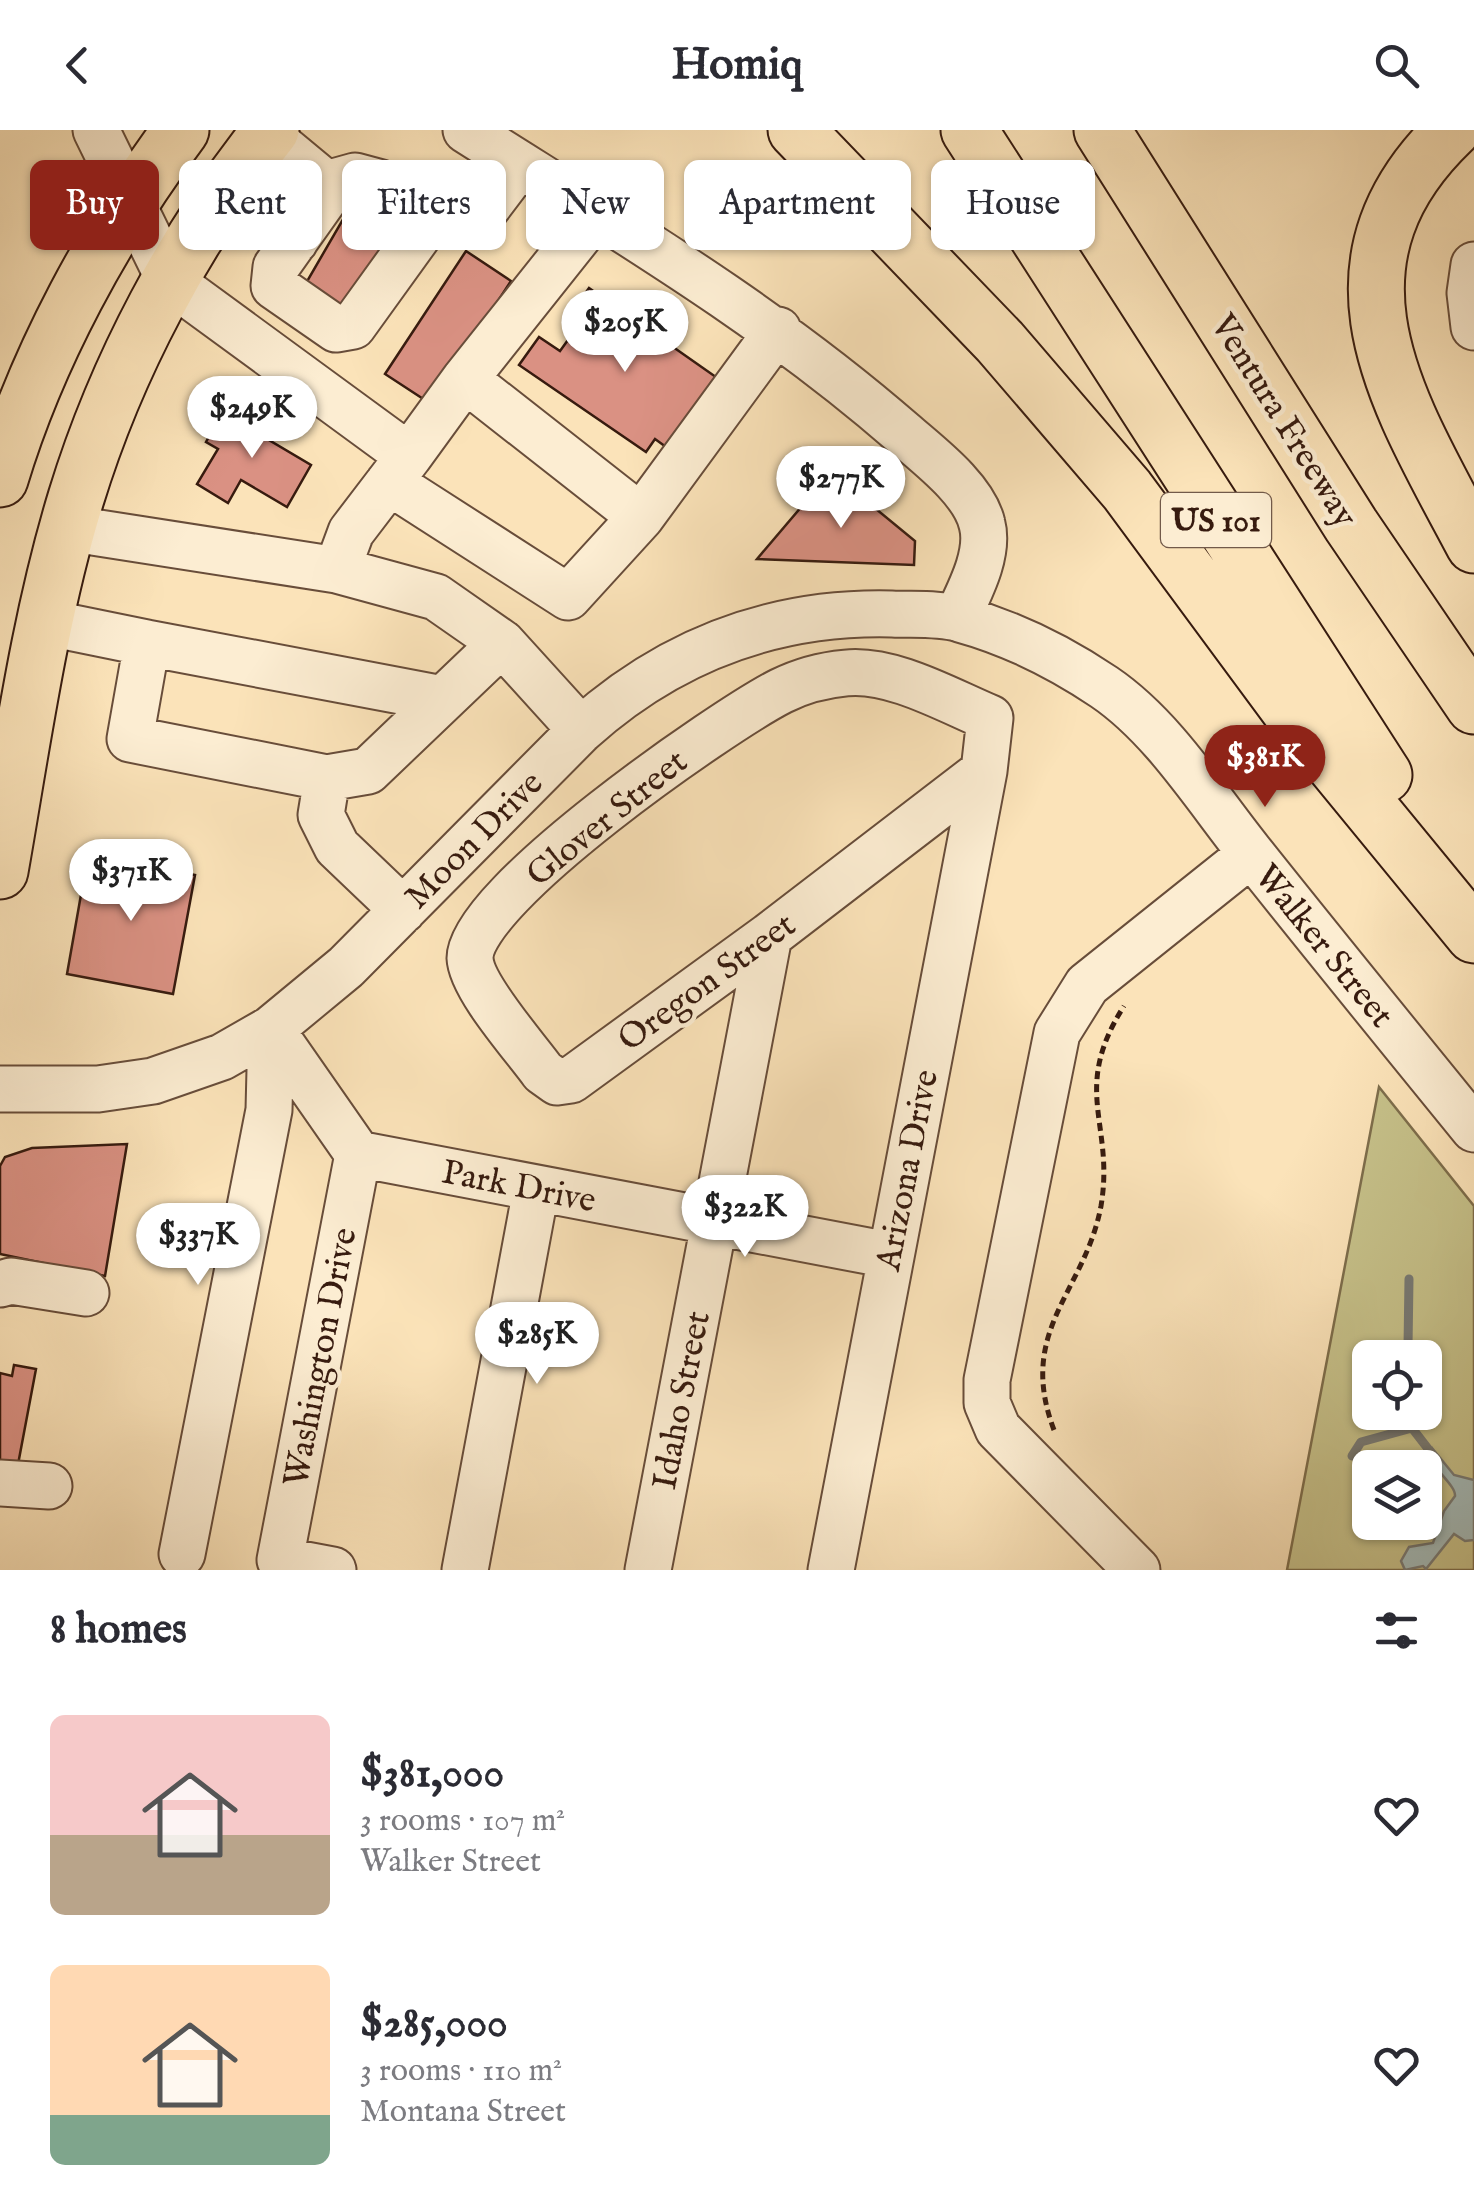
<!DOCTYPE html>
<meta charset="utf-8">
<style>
:root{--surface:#fff;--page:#f7f7f7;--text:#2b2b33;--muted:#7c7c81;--accent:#8f2418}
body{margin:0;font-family:"IM FELL English",serif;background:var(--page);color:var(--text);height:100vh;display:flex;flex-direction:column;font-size:38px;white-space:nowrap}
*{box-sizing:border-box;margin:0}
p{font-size:32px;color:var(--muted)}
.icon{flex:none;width:55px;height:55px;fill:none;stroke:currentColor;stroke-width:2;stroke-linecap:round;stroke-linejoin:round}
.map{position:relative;height:1440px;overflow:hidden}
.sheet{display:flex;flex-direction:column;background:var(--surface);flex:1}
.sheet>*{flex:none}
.top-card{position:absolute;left:30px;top:30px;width:1415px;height:90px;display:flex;gap:20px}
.buttons{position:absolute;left:1352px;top:1210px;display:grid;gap:20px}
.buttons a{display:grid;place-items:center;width:90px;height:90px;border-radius:15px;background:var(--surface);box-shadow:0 2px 8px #0004;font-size:50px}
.price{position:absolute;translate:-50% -85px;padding:0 22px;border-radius:35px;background:#fff;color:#222;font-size:32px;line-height:65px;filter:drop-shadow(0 2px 5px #0008)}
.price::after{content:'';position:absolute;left:50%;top:60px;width:30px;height:22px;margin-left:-15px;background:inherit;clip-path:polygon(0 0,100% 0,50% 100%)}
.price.current{background:var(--accent);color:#fff}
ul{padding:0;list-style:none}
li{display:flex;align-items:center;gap:30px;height:250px;padding:0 50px}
li span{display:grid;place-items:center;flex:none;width:280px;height:200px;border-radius:15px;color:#555}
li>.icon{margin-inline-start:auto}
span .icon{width:120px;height:120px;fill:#fffc;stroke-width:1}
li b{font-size:42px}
h2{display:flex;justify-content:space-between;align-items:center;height:120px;padding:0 50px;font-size:42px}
.tag{padding:0 35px;border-radius:15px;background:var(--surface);box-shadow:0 2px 8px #0004;font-size:35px;line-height:90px}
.tag.current{background:var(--accent);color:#fff}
header{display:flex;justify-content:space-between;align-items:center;height:130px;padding:0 50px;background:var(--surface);font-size:45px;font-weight:700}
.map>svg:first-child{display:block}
.green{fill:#c6c18a;stroke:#7e6e4c;stroke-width:2.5;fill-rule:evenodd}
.water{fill:#a3bbba;stroke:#787b76;stroke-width:2.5}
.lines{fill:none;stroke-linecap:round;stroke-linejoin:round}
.stream{stroke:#787b76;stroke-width:9}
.building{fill:#da9183;stroke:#371b0f;stroke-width:2.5}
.minor-casing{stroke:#684d3a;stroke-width:49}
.major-casing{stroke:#371b0f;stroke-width:59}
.highway-casing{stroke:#371b0f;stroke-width:59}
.path{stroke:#371b0f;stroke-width:5;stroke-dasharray:8 5;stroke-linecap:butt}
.minor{stroke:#fcedd2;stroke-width:45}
.major{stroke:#fbe3b9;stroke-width:55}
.highway{stroke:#fbe3b9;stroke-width:55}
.labels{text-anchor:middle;stroke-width:9;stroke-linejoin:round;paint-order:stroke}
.shield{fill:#fcedd2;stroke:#725a4a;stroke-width:2.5}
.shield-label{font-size:32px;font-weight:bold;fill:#371b0f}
.street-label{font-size:35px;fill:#371b0f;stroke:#fcedd2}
</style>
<header><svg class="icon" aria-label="back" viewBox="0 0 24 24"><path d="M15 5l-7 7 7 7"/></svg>Homiq<svg class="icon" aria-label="search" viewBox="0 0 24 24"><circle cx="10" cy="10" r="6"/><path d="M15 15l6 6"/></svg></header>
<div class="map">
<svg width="1474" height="1440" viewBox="0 0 1474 1440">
<rect width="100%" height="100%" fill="#fbe3b9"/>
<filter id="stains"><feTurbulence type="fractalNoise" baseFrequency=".002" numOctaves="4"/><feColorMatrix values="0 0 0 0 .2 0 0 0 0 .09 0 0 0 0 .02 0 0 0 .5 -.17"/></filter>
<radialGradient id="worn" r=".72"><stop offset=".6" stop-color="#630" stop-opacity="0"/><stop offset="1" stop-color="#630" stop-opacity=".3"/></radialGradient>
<path class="green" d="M1379 957 1474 1076V1440H1287ZM1370 1228H1425V1282H1370ZM1370 1338H1425V1392H1370Z"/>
<path class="water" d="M1432 1318 1454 1345 1474 1350V1410L1465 1411 1454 1404 1426 1439 1423 1436 1405 1440 1401 1431 1409 1417 1433 1413 1444 1381 1455 1366C1456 1355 1432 1339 1427 1321Z"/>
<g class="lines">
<path class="stream" d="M1408 1217 1409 1149
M1352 1326 1361 1312 1412 1298 1429 1320"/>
</g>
<path class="building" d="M356 67 409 98 355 191 302 160Z
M466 121 511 151 431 274 385 244Z
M589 158 723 252 673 322 655 309 646 322 519 235 539 207 560 221 578 196 567 189Z
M263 277 282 288 269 310 311 335 287 377 241 350 228 373 197 354 218 319 206 312 220 287 247 303Z
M831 342 915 411 914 435 757 429Z
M88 725 195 745 173 864 67 844Z
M127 1014 105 1146 0 1124V1036L5 1027 32 1018Z
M14 1235 36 1239 16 1345 0 1342V1243L12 1246Z"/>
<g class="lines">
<g class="minor-casing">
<path id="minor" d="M96 0 170 151 409 326 351 402 337 440 436 467 502 513 581 600
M466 0C617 96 768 185 903 303 928 325 974 359 982 394 990 424 969 462 957 488
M267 5 331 58
M225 61 295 111
M428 92 353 196 336 199 274 156 276 137 337 51 355 46 381 53 428 92H476L520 34
M1474 135 1470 163 1474 197
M465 249 597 83
M389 352 568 467 641 387 465 249 409 326
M641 387 778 200
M67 398 337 440
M44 492 147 513
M443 569 147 513 130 609 327 648 368 641 502 513
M327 648 321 685 337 717 403 780
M271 899 358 1024 889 1125
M0 959H98L153 951 222 927 271 899 346 837 581 600C670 520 773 481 892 484 914 485 940 483 960 489 1011 503 1061 528 1104 557 1163 597 1206 667 1250 722 1324 815 1399 907 1474 999
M0 1154 11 1151 86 1163
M0 1353 49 1356
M182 1424 269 980 271 899
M333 1440 280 1430 358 1024
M465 1440 536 1060
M648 1440 769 806
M831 1440 984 641 990 588C949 571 892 538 846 543 824 545 801 551 781 561 722 591 470 766 470 828 471 857 525 917 543 942L557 952 571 950 769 806 984 641
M1137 1440 998 1299 987 1273V1250L1057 903 1087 855 1251 724"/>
</g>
<g class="major-casing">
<path id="major" d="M0 349C37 226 104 103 181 0
M0 741C22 616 39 489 76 368 116 237 185 107 271 0"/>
</g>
<g class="highway-casing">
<path id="highway" d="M796 0 1000 212 1127 360 1291 582 1474 805
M969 0 1384 645
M1102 0 1351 395 1474 576
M1452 0C1309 137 1399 273 1474 415"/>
</g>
<path class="path" d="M1054 1300C1016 1200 1085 1162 1101 1076 1115 993 1070 961 1124 876"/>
<use href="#minor" class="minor"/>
<use href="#major" class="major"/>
<use href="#highway" class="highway"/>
</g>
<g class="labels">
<rect class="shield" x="1161" y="363" width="110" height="54" rx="8"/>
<g class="shield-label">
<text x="1216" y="401">US 101</text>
</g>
<g class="street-label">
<text transform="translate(1285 290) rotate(58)" y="12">Ventura Freeway</text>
<text transform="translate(606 687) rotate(-39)" y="12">Glover Street</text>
<text transform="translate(473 709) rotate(-45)" y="12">Moon Drive</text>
<text transform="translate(1325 815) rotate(51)" y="12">Walker Street</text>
<text transform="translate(706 851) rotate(-36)" y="12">Oregon Street</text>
<text transform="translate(906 1040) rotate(-79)" y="12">Arizona Drive</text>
<text transform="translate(519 1055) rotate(11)" y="12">Park Drive</text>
<text transform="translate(319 1227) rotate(-79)" y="12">Washington Drive</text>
<text transform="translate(680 1270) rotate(-79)" y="12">Idaho Street</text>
</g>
</g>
<rect width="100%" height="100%" filter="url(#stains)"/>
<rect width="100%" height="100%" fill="url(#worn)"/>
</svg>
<div class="buttons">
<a><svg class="icon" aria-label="locate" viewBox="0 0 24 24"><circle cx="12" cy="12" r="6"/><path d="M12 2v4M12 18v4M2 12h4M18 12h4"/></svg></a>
<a><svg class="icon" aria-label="layers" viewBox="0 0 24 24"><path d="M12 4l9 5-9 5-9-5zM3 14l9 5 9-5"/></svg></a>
</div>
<b class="price" style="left:625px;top:245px">$205K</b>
<b class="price" style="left:252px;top:331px">$249K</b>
<b class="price" style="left:841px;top:401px">$277K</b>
<b class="price current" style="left:1265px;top:680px">$381K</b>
<b class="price" style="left:131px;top:794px">$371K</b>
<b class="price" style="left:745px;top:1130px">$322K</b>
<b class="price" style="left:198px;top:1158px">$337K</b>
<b class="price" style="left:537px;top:1257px">$285K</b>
<div class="top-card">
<a class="tag current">Buy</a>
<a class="tag">Rent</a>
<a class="tag">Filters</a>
<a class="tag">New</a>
<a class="tag">Apartment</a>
<a class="tag">House</a>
</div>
</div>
<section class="sheet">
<h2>8 homes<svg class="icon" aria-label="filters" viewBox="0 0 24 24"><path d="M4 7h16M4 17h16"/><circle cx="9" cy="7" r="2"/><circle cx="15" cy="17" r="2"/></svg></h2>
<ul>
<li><span style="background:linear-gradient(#f6c9c9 60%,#b9a48a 0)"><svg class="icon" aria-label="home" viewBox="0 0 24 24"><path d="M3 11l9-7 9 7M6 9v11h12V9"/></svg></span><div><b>$381,000</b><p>3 rooms · 107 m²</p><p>Walker Street</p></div><svg class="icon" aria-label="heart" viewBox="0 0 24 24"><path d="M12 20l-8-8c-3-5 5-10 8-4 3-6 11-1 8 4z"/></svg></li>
<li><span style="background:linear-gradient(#ffd9b3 75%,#7fa58c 0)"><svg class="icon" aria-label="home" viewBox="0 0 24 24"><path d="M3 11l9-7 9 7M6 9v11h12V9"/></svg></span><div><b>$285,000</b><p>3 rooms · 110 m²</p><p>Montana Street</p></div><svg class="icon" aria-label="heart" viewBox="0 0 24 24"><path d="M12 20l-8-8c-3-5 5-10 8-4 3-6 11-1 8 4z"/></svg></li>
</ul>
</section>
